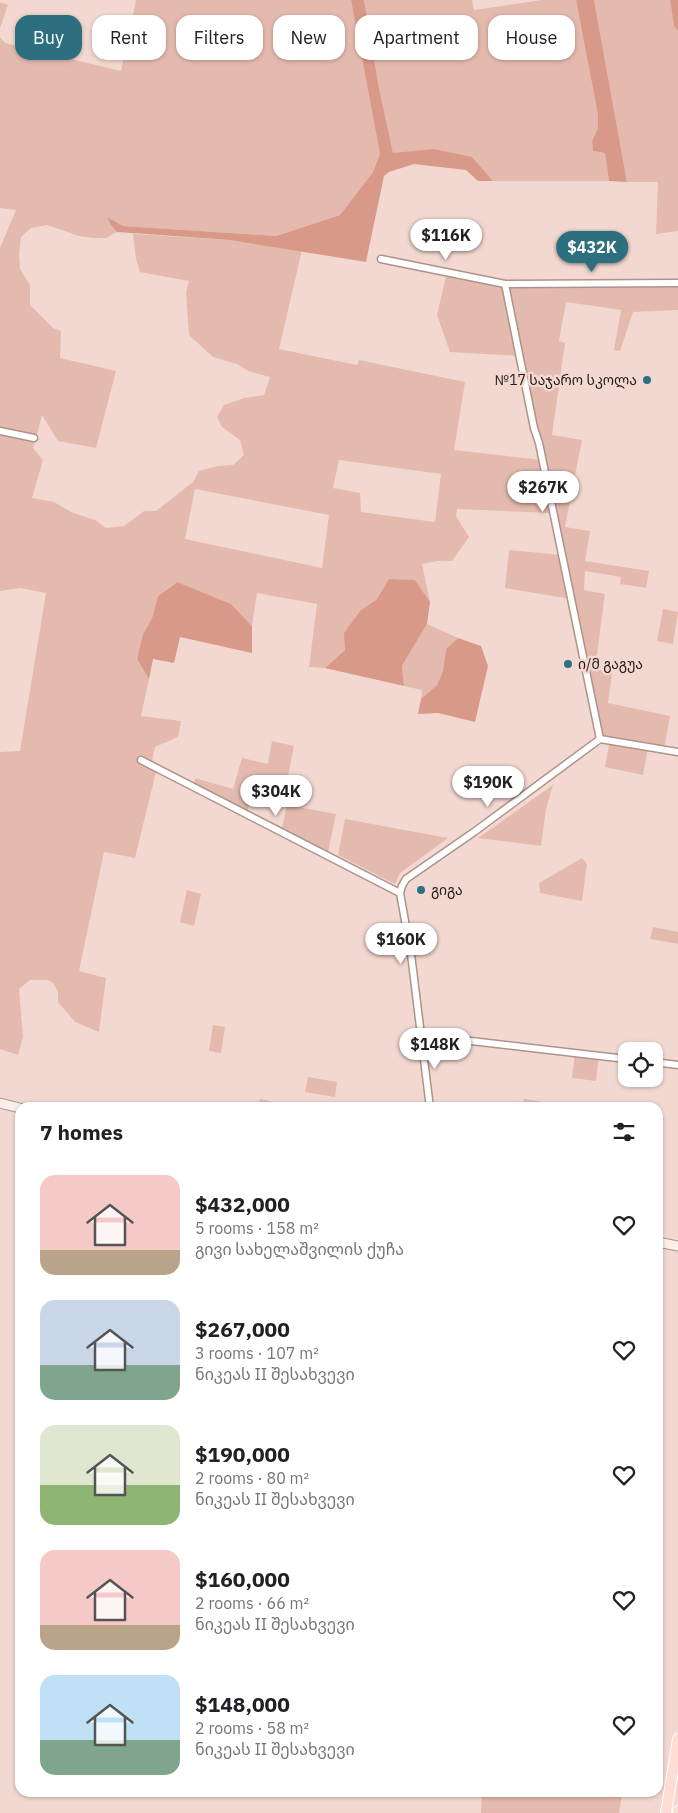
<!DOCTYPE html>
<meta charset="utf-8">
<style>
:root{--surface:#fff;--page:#f2f2f2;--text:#202124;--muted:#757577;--accent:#2c7080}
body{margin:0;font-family:"IBM Plex Sans","Noto Sans Georgian",sans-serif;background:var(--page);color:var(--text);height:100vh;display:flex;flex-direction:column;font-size:19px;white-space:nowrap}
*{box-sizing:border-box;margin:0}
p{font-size:16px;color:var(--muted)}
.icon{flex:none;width:28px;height:28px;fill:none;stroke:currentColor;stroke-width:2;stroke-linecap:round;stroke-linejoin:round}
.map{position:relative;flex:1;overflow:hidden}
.sheet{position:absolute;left:15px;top:1102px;width:648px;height:695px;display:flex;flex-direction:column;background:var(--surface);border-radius:15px;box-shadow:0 1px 4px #0004}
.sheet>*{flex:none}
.hud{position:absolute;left:15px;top:15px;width:649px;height:45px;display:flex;gap:10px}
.tools{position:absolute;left:618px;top:1042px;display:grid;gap:10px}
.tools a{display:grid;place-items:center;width:45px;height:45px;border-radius:10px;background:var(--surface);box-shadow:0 1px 4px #0004;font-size:25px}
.price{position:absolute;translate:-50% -42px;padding:0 11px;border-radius:18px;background:#fff;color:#222;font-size:16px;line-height:32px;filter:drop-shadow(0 1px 2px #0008)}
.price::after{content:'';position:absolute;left:50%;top:30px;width:15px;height:11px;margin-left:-8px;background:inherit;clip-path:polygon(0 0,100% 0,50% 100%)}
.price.selected{background:var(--accent);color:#fff}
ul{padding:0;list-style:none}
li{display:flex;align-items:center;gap:15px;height:125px;padding:0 25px}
li span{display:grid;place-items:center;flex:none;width:140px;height:100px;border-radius:15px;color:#555}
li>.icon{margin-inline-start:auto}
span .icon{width:60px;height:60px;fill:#fffc;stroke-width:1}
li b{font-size:21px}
h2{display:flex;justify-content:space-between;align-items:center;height:60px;padding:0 25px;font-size:21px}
.chip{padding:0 18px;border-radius:15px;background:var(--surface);box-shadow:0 1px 4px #0004;font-size:18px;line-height:45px}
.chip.selected{background:var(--accent);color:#fff}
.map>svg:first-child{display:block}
.green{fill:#e5baae;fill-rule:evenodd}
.forest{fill:#d99988}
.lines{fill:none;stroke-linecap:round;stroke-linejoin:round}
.street-casing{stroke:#ac938c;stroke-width:9}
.secondary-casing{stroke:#ac938c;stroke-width:11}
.primary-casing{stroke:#fff;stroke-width:12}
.street{stroke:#fff;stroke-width:6}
.secondary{stroke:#feeee9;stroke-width:9}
.primary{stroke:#fdddd4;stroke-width:10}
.poi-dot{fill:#2c7080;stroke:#f3d8d1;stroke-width:2}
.labels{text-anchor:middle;stroke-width:5;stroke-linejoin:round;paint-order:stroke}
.poi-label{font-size:14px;fill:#241b18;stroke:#f3d8d1;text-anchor:start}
</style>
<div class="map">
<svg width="678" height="1813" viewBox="0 0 678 1813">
<rect width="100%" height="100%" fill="#f3d8d1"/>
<path class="green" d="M136 0H351L380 154 373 172 340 215 276 236 122 226 107 217 110 224 117 232 106 238H93L79 236 47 225 31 228 21 237 19 253 20 269 30 285V305L53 328 61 331 60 358 116 371 96 448 58 441 42 415 33 448 43 460 32 498 54 502 71 512 95 520 106 528 124 526 144 511H156L193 482 199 471 218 466 233 465 244 455 240 440 222 427 217 417 224 405 244 398 264 395 270 377 248 371 237 364 213 357 189 335 186 292 189 281 140 272 136 259 133 234 230 240 302 250 279 349 357 365 359 360 465 382 454 450 542 460 520 356 450 352 437 315 447 272 505 284 678 283V310L633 312 620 351 614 350 621 310 566 302 559 341 565 343 552 435 582 440 565 527 590 531 585 561 649 571 646 588 620 584 621 577 585 571 584 590 605 594 595 669 612 673 608 703 670 716 664 750 648 747 643 775 605 767 610 740 600 739 571 599 505 588 509 550 562 555 553 513 457 509 456 516 469 537 452 561H437L422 564 430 602 415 580 389 579 376 600 361 610 345 650 325 668 309 667 317 604 257 593 252 626 231 604 176 582 158 596 152 618 143 634 137 659 149 679 141 716 181 721 178 737 155 747 151 765 157 768 135 858 104 852 79 971 106 978 99 1032 75 1022 58 1002V992L53 983 48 980H30L19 989 23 1037 18 1055 0 1049V752L20 751 46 593 20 588 0 591V248L16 210 0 208V37L5 43 121 71ZM339 460 441 474 435 522 361 512 360 493 333 488ZM195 489 329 515 322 568 185 539Z
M364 0H472L474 10 542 0H576L598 115V128L592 141 593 151 605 153 609 181H493L471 157 393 153 379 88Z
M594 0H670L674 26 678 31V231L656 234 658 182H627Z
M0 2 8 5 0 28Z
M663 609 678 612 673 644 657 641Z
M427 624 458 638 446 649 443 671 437 685 421 699 422 690 404 686 402 666Z
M272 741 294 746 286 787 256 781 247 813 193 787 195 778 233 789 242 758 268 764Z
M553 785 546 809 541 846 478 838Z
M287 805 336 814 328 852 282 828Z
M345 819 448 838 400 873 395 884 338 855Z
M582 858 587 864 582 901 540 893 539 883Z
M187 890 201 894 194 926 180 922Z
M653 927 678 932V944L650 939Z
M213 1025 225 1027 221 1053 209 1051Z
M575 1053 599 1056 596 1081 572 1078Z
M308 1077 337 1082 335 1097 305 1092Z
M260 1099 289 1105 288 1107H259Z
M524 1099 549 1103 548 1107H523Z
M482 1793V1792L622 1793 619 1813H481Z"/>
<path class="forest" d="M351 0H364L379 88 393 153 434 149 472 157 493 181H478L466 170 414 164 389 172 384 176 366 262 230 240 117 232 110 224 107 217 123 226 276 236 340 215 373 172 380 154Z
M576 0H594L627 182 609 181 605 153 593 151 592 141 598 128V115Z
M670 0H678V31L674 26Z
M389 579 415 580 430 602 427 624 402 666 404 686 325 668 345 650 344 633 361 610 376 600Z
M177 582 231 604 252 626V653L180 637 174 663 153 659 149 679 137 659 143 634 152 618 158 596Z
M458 638 481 646 488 666 475 722 438 713 418 714 421 699 437 685 443 671 446 649Z"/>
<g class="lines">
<g class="street-casing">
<path id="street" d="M381 259 505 284 678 283
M505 284 534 428 539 443 600 739
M0 431 34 438
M141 760 400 893
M419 1035 626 1059
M654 1062 678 1065
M430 1108 411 954 400 893 402 886 406 879 474 832 600 739 678 752"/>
</g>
<g class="secondary-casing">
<path id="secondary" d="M0 1103 20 1108
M658 1242 678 1246"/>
</g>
<g class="primary-casing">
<path id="primary" d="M666 1813 678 1739
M678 1813V1811"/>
</g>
<use href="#street" class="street"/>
<use href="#secondary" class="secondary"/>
<use href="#primary" class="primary"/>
</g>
<g class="poi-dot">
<circle cx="647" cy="380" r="5"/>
<circle cx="568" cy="664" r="5"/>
<circle cx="421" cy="890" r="5"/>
</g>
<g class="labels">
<g class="poi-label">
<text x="637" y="385" text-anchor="end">№17 საჯარო სკოლა</text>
<text x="578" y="669">ი/მ გაგუა</text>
<text x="431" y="895">გიგა</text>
</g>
</g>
</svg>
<div class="tools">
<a><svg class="icon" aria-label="locate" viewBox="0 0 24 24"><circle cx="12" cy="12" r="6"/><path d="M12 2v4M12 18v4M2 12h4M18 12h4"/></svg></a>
</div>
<b class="price" style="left:446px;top:261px">$116K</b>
<b class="price selected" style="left:592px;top:273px">$432K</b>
<b class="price" style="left:543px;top:513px">$267K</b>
<b class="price" style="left:488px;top:808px">$190K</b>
<b class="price" style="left:276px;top:817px">$304K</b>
<b class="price" style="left:401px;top:965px">$160K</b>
<b class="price" style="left:435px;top:1070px">$148K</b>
<div class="hud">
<a class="chip selected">Buy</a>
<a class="chip">Rent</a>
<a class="chip">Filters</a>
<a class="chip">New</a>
<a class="chip">Apartment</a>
<a class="chip">House</a>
</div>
<section class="sheet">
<h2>7 homes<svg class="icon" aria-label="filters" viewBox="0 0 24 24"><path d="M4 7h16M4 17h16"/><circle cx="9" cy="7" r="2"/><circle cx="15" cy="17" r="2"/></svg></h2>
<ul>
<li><span style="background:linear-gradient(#f6c9c9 75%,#b9a48a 0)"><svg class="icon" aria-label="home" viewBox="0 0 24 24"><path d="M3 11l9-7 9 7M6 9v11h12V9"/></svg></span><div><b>$432,000</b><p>5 rooms · 158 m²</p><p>გივი სახელაშვილის ქუჩა</p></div><svg class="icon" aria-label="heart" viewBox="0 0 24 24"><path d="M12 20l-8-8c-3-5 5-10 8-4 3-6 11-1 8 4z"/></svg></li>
<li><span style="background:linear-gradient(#c9d6e8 65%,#7fa58c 0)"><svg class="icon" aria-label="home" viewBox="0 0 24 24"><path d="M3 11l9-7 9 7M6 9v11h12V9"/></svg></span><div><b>$267,000</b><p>3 rooms · 107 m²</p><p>ნიკეას II შესახვევი</p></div><svg class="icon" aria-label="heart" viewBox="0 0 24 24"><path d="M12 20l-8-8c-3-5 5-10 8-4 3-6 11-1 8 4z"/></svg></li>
<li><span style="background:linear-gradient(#dfe7d0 60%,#8fb573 0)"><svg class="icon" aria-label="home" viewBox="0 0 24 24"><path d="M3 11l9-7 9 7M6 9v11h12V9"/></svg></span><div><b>$190,000</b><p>2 rooms · 80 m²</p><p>ნიკეას II შესახვევი</p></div><svg class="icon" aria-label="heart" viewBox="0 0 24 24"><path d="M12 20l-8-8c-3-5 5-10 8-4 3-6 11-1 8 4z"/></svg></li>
<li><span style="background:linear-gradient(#f6c9c9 75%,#b9a48a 0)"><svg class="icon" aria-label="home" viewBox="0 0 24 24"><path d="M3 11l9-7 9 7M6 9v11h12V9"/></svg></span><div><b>$160,000</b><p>2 rooms · 66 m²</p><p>ნიკეას II შესახვევი</p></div><svg class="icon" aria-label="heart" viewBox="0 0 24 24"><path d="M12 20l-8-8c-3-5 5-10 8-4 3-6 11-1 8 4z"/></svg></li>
<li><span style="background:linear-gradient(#bfe0f5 65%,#7fa58c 0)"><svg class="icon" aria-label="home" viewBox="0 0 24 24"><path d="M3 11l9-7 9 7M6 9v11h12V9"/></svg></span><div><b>$148,000</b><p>2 rooms · 58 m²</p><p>ნიკეას II შესახვევი</p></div><svg class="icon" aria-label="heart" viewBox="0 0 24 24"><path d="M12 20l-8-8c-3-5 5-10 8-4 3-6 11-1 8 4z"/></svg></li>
</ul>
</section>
</div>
